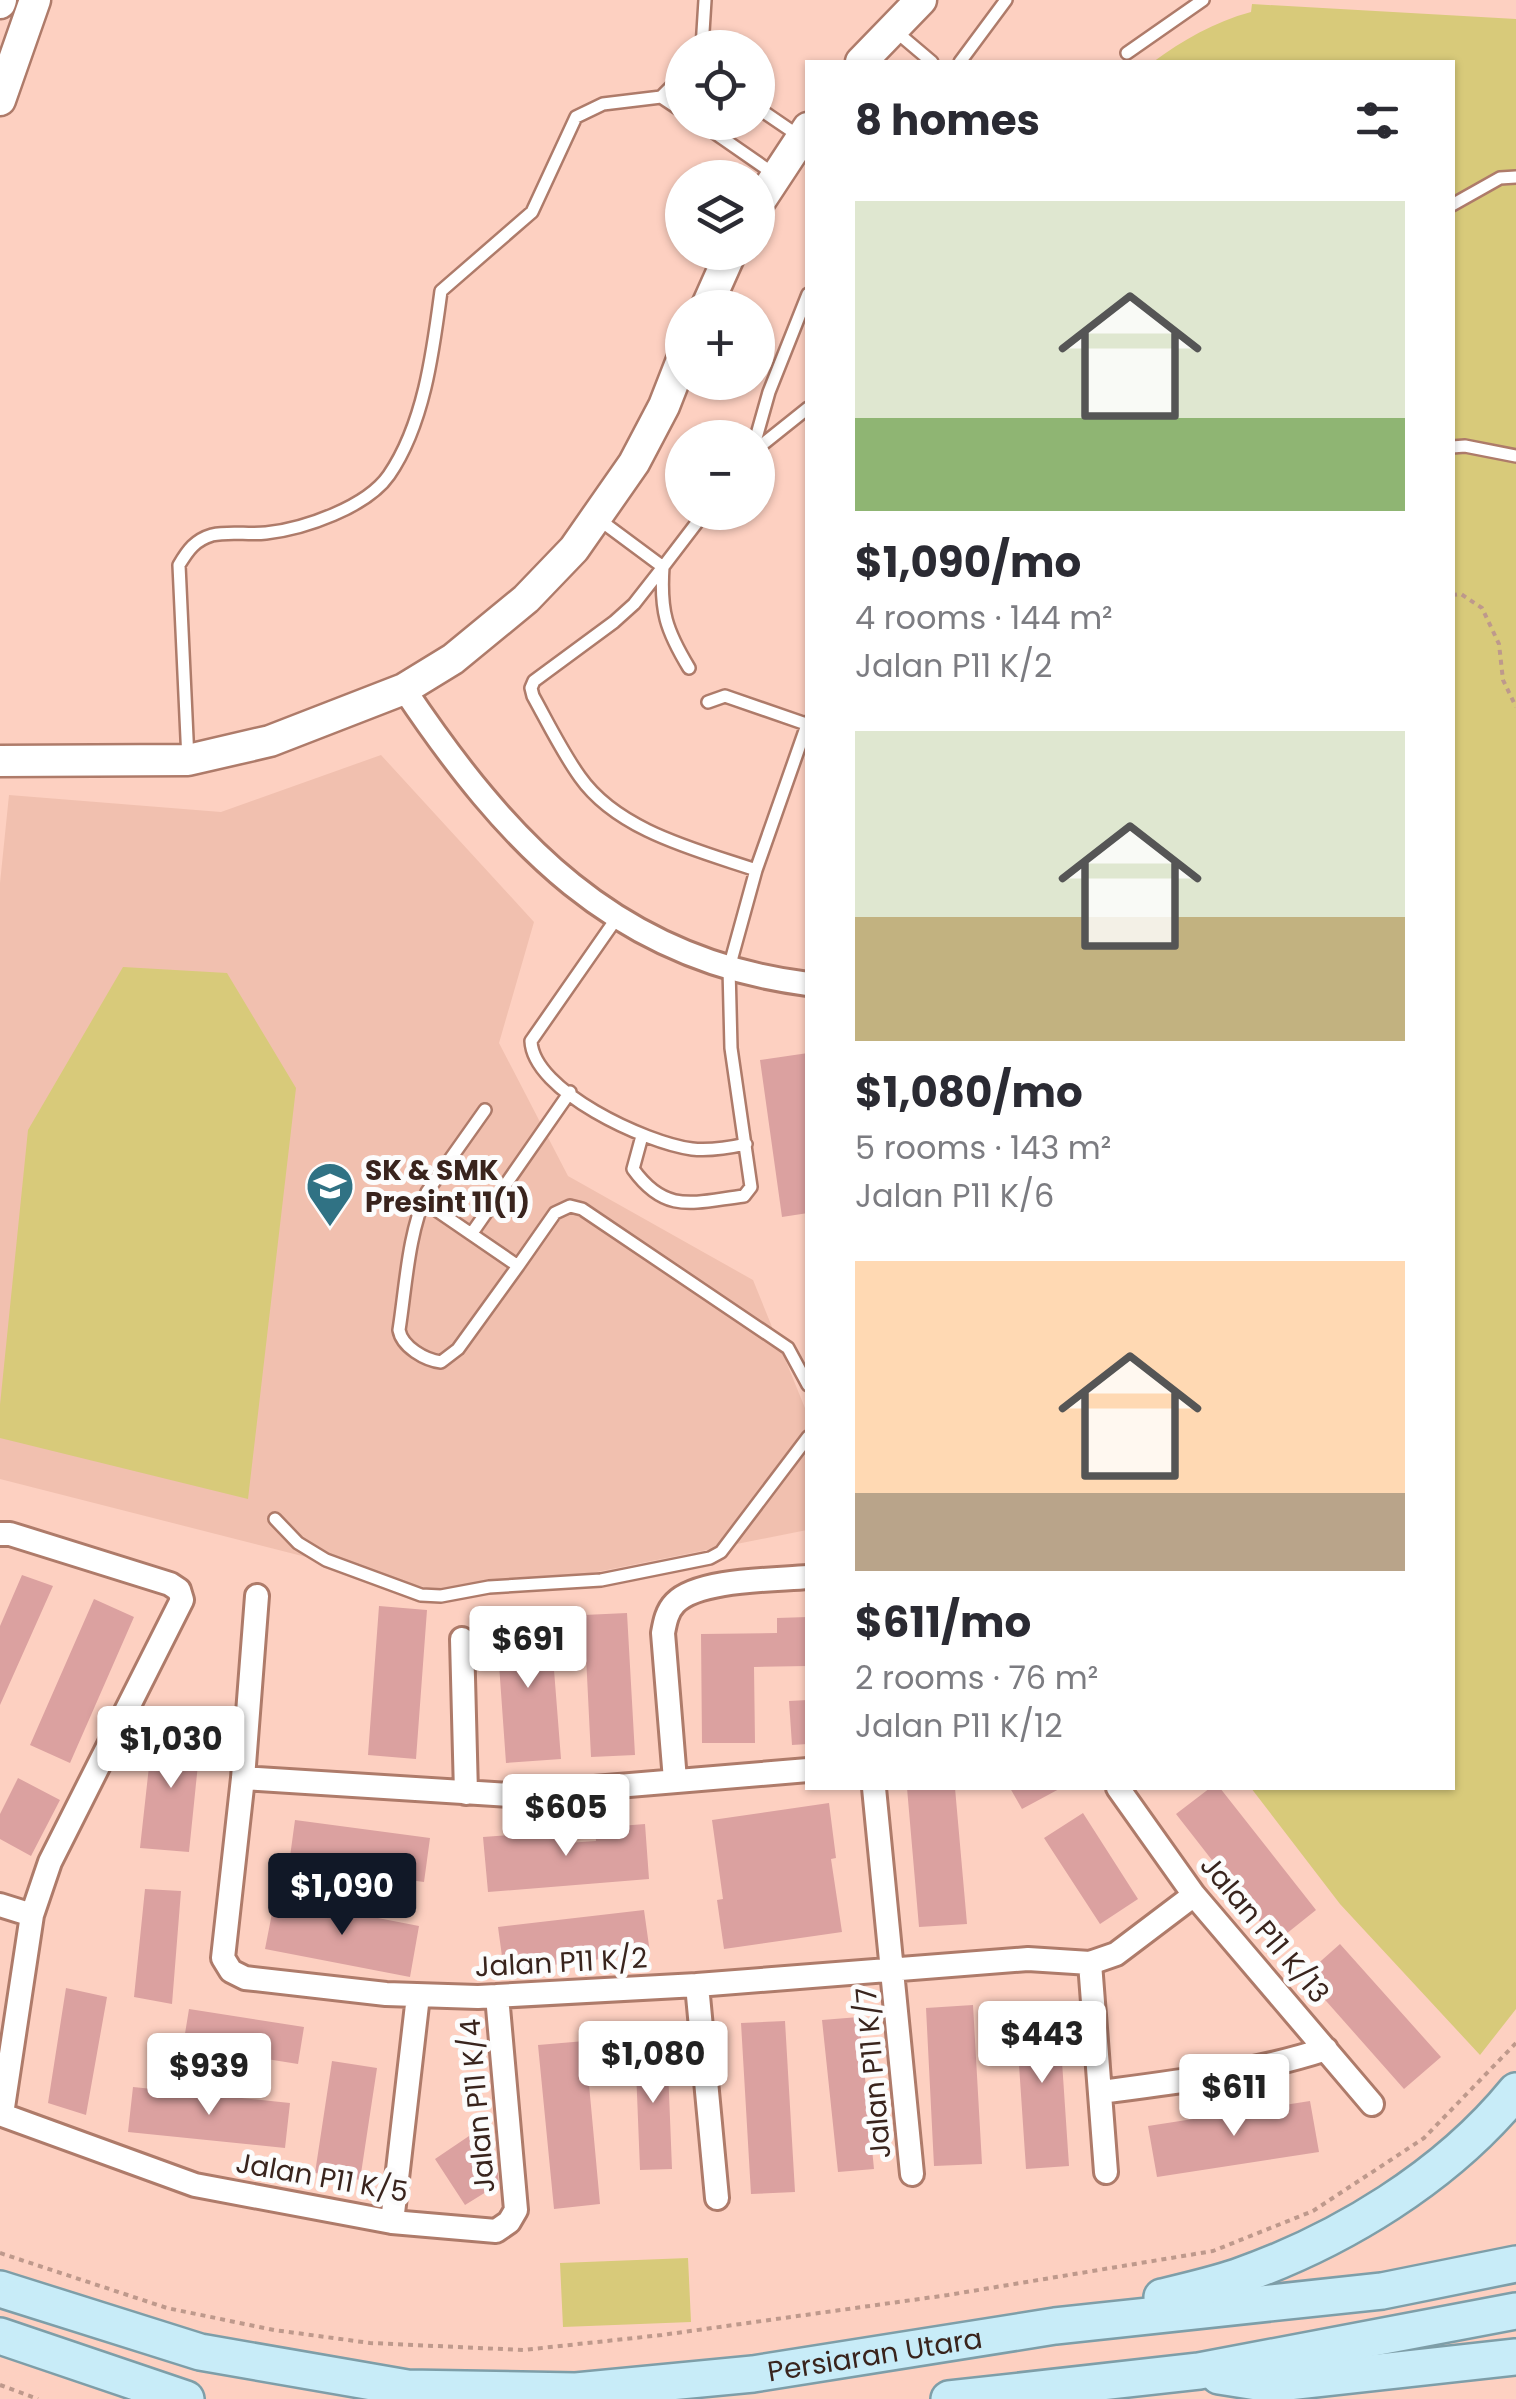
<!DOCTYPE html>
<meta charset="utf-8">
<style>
:root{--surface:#fff;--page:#f2f2f3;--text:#2b2b33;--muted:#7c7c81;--accent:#111827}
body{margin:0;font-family:Poppins,sans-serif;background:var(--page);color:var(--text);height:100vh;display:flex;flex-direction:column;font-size:38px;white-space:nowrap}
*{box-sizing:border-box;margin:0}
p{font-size:32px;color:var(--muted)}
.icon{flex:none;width:55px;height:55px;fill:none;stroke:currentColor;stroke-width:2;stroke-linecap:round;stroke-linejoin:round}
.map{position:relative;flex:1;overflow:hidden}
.drawer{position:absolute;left:805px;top:60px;width:650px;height:1730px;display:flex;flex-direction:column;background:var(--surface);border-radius:0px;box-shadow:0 2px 8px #0004}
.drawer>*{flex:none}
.controls{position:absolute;left:665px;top:30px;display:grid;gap:20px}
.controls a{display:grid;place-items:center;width:110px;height:110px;border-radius:50%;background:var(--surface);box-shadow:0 2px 8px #0004;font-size:50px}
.price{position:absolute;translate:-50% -85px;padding:0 22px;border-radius:10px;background:#fff;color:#222;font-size:32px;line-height:65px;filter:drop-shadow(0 2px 5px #0008)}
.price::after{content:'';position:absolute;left:50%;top:60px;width:30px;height:22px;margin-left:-15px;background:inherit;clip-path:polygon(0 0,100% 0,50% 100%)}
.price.selected{background:var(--accent);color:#fff}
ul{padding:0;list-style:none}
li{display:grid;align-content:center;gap:20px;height:530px;padding:0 50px}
li span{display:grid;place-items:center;height:310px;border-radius:0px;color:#555}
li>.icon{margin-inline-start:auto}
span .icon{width:180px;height:180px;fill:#fffc;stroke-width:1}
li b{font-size:42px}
h2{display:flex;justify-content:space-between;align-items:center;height:120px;padding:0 50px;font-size:42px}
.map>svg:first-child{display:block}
.built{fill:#f1c0af}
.green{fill:#d8ca7a}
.building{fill:#dba1a0}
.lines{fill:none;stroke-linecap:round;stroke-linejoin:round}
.lane-casing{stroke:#ae7b6a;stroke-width:16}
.street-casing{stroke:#ae7b6a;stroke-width:28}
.secondary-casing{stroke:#ae7b6a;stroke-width:35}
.primary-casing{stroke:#7e9ea8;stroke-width:40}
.path{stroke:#be998c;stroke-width:4;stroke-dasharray:5 5;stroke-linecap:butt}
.lane{stroke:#fff;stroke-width:11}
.street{stroke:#fff;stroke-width:22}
.secondary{stroke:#fff;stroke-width:30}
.primary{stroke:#c8ecf8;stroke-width:35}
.labels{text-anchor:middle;stroke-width:10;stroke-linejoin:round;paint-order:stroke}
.poi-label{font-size:28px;font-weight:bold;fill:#39241d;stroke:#fcfcfc;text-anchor:start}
.street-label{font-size:28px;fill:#39241d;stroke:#fcfcfc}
</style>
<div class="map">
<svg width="1516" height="2399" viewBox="0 0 1516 2399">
<rect width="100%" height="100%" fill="#fdd0c1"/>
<path class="built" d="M381 755 534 922 499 1043 568 1176 753 1280 807 1413V1530L467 1598 0 1479V883L9 795 221 812Z"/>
<path class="green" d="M1252 4 1516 19V2009L1480 2055 1340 1904 1251 1788H1452V62H1153C1183 40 1214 22 1251 12Z
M123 967 227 973 296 1088 248 1499 0 1438V1405L28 1130Z
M688 2258 691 2322 563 2327 560 2263Z"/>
<path class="building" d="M808 1053V1213L782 1217 760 1060Z
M22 1575 53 1586 0 1705V1626Z
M94 1599 134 1617 70 1763 30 1745Z
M379 1606 427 1610 416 1759 368 1755Z
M627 1613 635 1755 591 1757 584 1615Z
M808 1617V1666L754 1667 755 1743H702L701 1634 777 1633V1618Z
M550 1619 561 1759 506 1763 496 1622Z
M808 1700V1744L792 1745 789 1701Z
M153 1730 201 1735 189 1852 140 1848Z
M18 1778 60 1800 31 1856 0 1839V1814Z
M907 1788H955L967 1924 919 1927Z
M1010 1788H1061L1022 1809Z
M1210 1788H1220L1316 1910 1276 1942 1176 1814Z
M829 1803 836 1858 831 1859 842 1932 724 1949 717 1900 723 1899 712 1820Z
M1083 1813 1138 1899 1100 1924 1044 1838Z
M295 1820 430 1838 424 1882 289 1864Z
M645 1824 649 1879 488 1892 483 1837 566 1831 567 1843 596 1841 595 1828Z
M145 1889 181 1891 172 2004 134 1997Z
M275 1898 419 1926 410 1977 265 1949Z
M644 1910 650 1953 504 1971 498 1927Z
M1340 1944 1441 2057 1404 2089 1304 1976Z
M66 1988 107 1997 86 2115 48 2103Z
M1058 2002 1069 2166 1026 2169 1015 2005Z
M973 2005 982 2164 934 2166 926 2008Z
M189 2009 304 2027 298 2064 183 2046Z
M859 2017 874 2169 838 2172 822 2020Z
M785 2021 795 2192 751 2194 741 2023Z
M585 2041 600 2204 554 2209 538 2045Z
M667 2043 672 2169 640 2170 635 2044Z
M332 2061 377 2068 360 2180 315 2173Z
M133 2087 290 2103 285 2148 128 2132Z
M1310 2101 1319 2152 1157 2177 1148 2126Z
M472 2134 498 2173 499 2184 465 2205 435 2159Z"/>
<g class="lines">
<g class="lane-casing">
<path id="lane" d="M893 29 932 62
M702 48 705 0
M1127 53 1203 0
M960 62 1006 0
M661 97 682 111
M758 108 799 136
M699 122 774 174
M1452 205 1500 178 1516 177
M756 438 769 392 808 294
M1452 447 1465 446 1516 456
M758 448 808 408
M597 518 663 567 705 512
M663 567 634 604 614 622 534 681 531 688 533 696C548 723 562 752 580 777 618 831 697 850 756 870
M663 567C660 611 666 630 689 668
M708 702 725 696 806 724
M188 760 179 565C188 550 195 540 212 535 229 531 249 535 266 533 304 529 367 507 389 475 424 424 433 352 441 291L532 212 576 117 603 104 661 97 682 76
M616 919 531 1041C533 1091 646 1143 692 1149 710 1151 728 1148 746 1144
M642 1136 633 1169C666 1215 694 1202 744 1196L751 1187 731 1048 729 968 756 870 808 722
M423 1201 518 1266 458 1349 441 1362C425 1360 402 1347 399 1330 406 1285 408 1234 427 1192L485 1110
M472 1233 570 1092
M518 1266 555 1213 570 1206 582 1209 788 1348 808 1385
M275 1519 298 1543 326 1560 421 1595 441 1596 489 1587 601 1580 710 1558 721 1552 808 1437"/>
</g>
<g class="street-casing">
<path id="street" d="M404 689C506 841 615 960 808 984
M0 1534H10L170 1584 179 1590 182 1600 50 1862 32 1915 2 2114
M257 1596 243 1778 223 1958 231 1971 245 1978 386 1994 478 1997 697 1985 1028 1959 1090 1963 1116 1954 1194 1895
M462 1639 466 1793
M243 1778 510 1795 808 1770
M675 1780 663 1633C665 1622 667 1611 675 1603 698 1579 774 1580 808 1577
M874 1788 912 2174
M1118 1788 1194 1895 1372 2104
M0 1905 32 1915
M1090 1963 1106 2172
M697 1985 717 2198
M1101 2092C1177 2082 1252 2073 1326 2049
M0 2114 195 2185 392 2222 496 2231 509 2222 516 2210 497 1996
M392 2222 418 1996"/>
</g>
<g class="secondary-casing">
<path id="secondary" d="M0 3 1 0
M861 62 921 0
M0 100 35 0
M758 204 808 128
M706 308 731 252
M0 761 188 760 270 741 404 689 453 659 526 599 574 549 634 463 664 406 682 360"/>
</g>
<g class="primary-casing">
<g id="primary">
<path id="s1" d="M0 2289 200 2352 407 2388 576 2391 753 2374 1055 2326 1382 2291 1516 2264"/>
<path d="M1162 2297C1187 2291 1213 2285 1237 2277 1340 2241 1446 2177 1516 2091"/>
<path d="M0 2336 186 2399"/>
<path d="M1219 2376 1270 2384 1516 2357"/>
<path d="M949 2399 1199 2371 1516 2311"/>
</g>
</g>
<path class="path" d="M1452 595 1461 594 1482 608 1499 644 1503 680 1516 707
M0 2253 167 2308 274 2330 370 2343 523 2350 662 2335 948 2295 1213 2251 1313 2211 1424 2138 1516 2043
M0 2385 38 2399"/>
<use href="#lane" class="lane"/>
<use href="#street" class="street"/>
<use href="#secondary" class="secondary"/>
<use href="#primary" class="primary"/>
</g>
<defs>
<g id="school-pin" transform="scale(2.5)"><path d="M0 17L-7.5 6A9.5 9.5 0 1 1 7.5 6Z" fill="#307284" stroke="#fcfcfc"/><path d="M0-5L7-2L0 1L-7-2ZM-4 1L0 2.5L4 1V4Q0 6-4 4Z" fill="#fff"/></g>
</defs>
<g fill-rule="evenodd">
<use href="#school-pin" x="330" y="1186"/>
</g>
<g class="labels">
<g class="poi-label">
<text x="365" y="1180">SK &amp; SMK<tspan x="365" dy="32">Presint 11(1)</tspan></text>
</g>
<g class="street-label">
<text transform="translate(1265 1929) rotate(50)" y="10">Jalan P11 K/13</text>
<text transform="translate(561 1962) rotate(-3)" y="10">Jalan P11 K/2</text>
<text transform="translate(873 2073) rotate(-95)" y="10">Jalan P11 K/7</text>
<text transform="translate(477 2106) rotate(-95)" y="10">Jalan P11 K/4</text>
<text transform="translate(322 2177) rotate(10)" y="10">Jalan P11 K/5</text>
<text dy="10" stroke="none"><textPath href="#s1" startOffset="890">Persiaran Utara</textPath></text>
</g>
</g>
</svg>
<div class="controls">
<a><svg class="icon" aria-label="locate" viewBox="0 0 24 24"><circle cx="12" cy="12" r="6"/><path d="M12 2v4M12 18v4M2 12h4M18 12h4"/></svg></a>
<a><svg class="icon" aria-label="layers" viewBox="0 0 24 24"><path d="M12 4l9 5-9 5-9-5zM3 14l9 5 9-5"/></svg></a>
<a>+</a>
<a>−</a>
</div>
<b class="price" style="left:528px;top:1691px">$691</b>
<b class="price" style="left:171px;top:1791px">$1,030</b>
<b class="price" style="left:566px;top:1859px">$605</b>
<b class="price selected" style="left:342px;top:1938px">$1,090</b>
<b class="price" style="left:1042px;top:2086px">$443</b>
<b class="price" style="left:653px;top:2106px">$1,080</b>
<b class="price" style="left:209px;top:2118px">$939</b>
<b class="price" style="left:1234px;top:2139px">$611</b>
<section class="drawer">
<h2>8 homes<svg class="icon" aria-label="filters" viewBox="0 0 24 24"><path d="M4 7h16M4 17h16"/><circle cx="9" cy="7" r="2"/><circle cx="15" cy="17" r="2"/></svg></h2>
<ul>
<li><span style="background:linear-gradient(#dfe7d0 70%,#8fb573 0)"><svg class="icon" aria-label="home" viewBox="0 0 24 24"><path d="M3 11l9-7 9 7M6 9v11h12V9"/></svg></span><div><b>$1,090/mo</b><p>4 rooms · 144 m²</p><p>Jalan P11 K/2</p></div></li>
<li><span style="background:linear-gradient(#dfe7d0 60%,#c2b280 0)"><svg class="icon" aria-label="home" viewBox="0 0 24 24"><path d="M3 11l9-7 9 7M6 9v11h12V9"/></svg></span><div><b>$1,080/mo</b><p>5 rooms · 143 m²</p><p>Jalan P11 K/6</p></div></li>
<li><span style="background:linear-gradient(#ffd9b3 75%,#b9a48a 0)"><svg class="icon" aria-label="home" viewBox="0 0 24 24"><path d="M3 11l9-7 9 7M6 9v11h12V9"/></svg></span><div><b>$611/mo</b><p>2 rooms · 76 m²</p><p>Jalan P11 K/12</p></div></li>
</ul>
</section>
</div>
